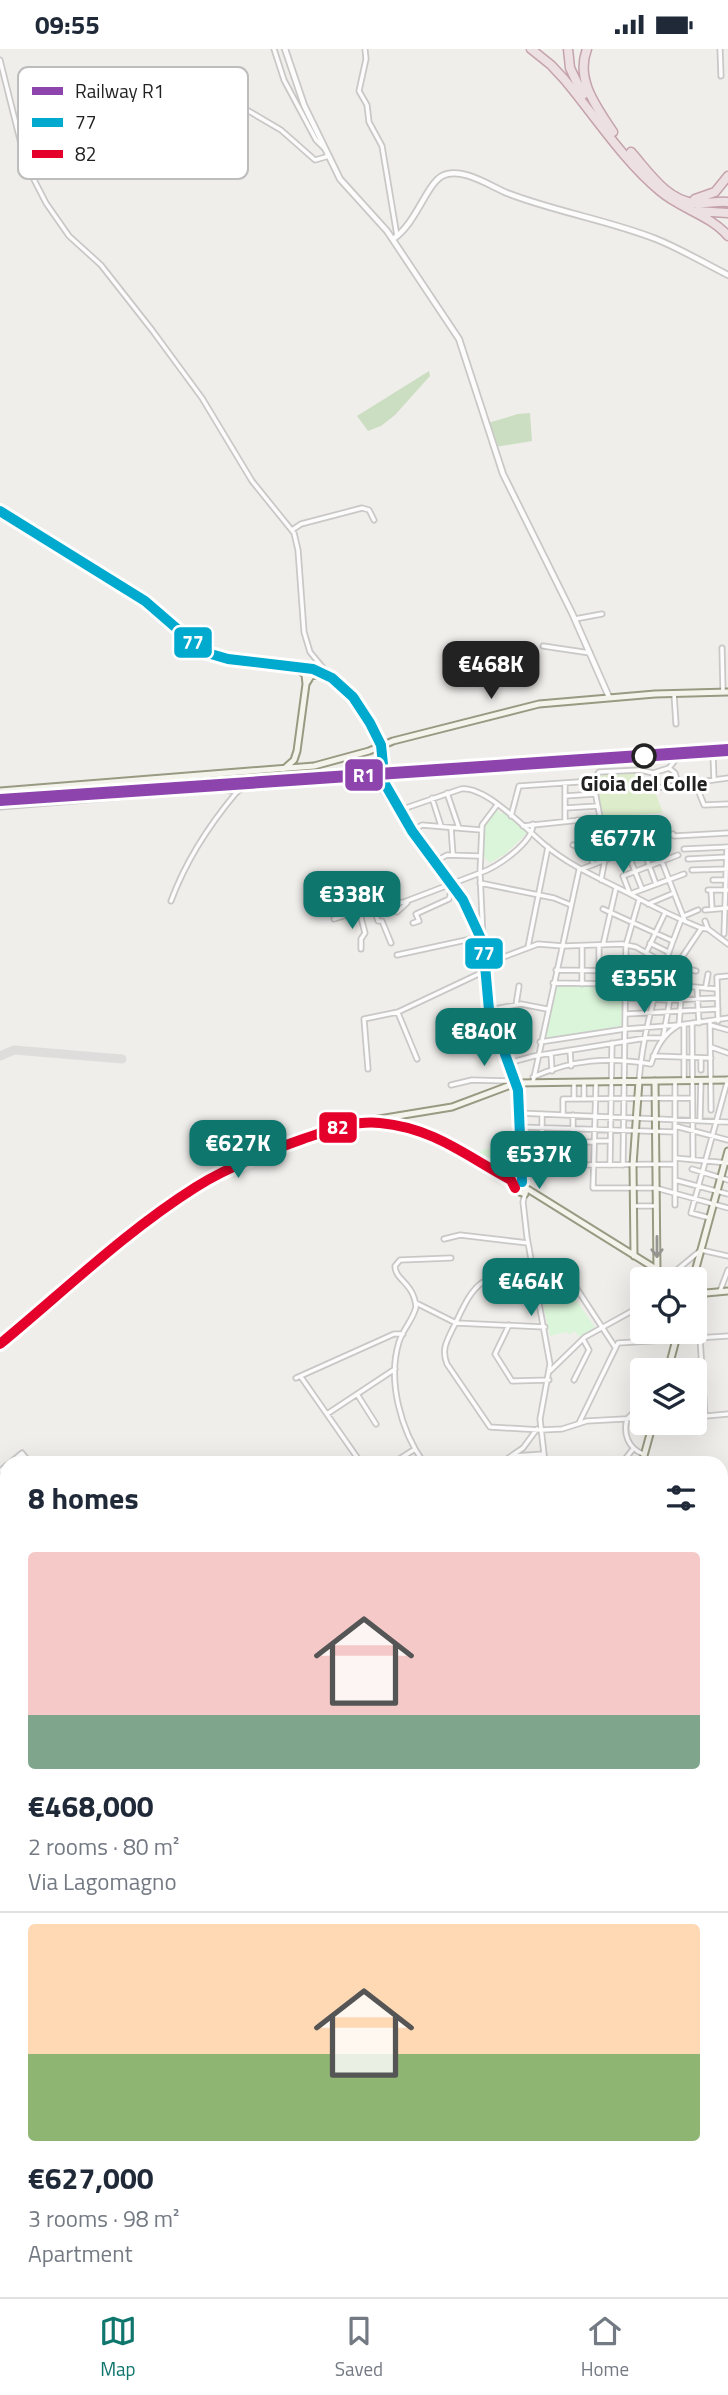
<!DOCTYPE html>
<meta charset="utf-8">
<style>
:root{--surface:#fff;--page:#f2f2f3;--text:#1f2937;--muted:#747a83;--line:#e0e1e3;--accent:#0f766e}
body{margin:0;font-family:"Titillium Web",sans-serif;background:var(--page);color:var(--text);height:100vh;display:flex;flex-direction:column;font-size:26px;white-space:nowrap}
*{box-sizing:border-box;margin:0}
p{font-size:23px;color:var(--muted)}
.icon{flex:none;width:38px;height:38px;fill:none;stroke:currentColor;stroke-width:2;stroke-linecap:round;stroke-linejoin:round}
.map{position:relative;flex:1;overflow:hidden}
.side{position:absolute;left:0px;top:1407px;width:728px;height:842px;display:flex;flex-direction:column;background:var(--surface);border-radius:21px 21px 0 0;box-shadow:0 7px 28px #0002}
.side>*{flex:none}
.fabs{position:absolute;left:630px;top:1218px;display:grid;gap:14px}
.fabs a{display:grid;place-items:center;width:77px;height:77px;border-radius:7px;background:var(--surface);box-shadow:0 7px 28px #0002;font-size:35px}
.price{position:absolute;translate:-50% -60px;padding:0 16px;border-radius:14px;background:var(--accent);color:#fff;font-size:23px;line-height:46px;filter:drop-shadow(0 2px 4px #0008)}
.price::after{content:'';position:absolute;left:50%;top:42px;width:21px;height:16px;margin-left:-10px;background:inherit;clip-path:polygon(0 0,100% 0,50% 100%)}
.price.active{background:#222;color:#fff}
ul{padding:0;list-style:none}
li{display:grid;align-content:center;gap:14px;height:371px;padding:0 28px}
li+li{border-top:2px solid var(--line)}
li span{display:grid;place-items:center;height:217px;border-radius:7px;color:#555}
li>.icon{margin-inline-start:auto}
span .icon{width:126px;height:126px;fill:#fffc;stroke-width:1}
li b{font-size:30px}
h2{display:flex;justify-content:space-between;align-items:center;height:84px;padding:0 28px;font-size:30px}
.status{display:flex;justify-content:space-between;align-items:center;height:49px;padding:0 35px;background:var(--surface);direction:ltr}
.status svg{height:19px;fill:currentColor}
.tab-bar{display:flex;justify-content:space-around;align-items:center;height:98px;border-top:2px solid var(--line);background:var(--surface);font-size:19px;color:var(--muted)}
.tab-bar a{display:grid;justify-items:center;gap:4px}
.tab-bar .active{color:var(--accent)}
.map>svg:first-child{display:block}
.grass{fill:#ddeccb}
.forest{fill:#cbdec1}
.park{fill:#daf5da}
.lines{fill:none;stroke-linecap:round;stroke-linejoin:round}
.stream{stroke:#bfdbe3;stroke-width:2}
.taxiway{stroke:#dedddc;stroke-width:9}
.minor-casing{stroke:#c9c8c7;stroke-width:7}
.tertiary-casing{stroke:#c9c8c7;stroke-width:8}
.secondary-casing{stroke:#999a82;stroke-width:9}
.trunk-casing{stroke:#c5a2ac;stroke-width:10}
.motorway-casing{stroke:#c5a2ac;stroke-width:11}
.minor{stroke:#fdfcfc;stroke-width:3.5}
.tertiary{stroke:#fdfcfc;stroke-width:4.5}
.secondary{stroke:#f4f4ed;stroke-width:5}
.trunk{stroke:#f0e6e4;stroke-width:7}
.motorway{stroke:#ece0e2;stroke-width:8}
.rail{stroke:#ccc;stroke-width:2;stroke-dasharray:14 14;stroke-linecap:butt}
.minor-bridge-casing{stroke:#c9c8c7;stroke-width:7;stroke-linecap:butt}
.minor-bridge{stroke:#fdfcfc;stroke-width:3.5}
.bus-1-casing{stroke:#fff;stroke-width:16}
.bus-2-casing{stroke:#fff;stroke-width:16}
.bus-1{stroke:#00a9ce;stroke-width:10}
.bus-2{stroke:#e4002b;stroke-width:10}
.rail-1-casing{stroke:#fff;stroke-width:18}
.rail-1{stroke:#8e44ad;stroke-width:12}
.oneway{stroke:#969692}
.stop-dot{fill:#fff;stroke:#222;stroke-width:3.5}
.labels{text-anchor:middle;stroke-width:6;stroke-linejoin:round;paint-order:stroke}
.stop-label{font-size:21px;font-weight:bold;fill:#222;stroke:#fff}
.key{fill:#fff;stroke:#bdbdbd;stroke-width:2}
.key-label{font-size:19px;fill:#222}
.line-badge{stroke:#fff;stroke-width:2.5}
.badge-label{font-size:19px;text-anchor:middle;font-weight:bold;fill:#fff}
</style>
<div class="status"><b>09:55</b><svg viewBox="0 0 49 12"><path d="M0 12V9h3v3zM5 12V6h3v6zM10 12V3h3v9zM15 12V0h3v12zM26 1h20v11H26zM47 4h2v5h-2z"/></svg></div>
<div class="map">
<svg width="728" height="2248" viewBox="0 0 728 2248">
<rect width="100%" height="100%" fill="#f0eeeb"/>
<path class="grass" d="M637 723 638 729H647L644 734 638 737 639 740 652 735 663 764 602 768 597 743 602 742V740H597L596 733 603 725Z"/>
<path class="forest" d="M429 322 430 327 395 366 381 377 368 382 357 367Z
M530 364 532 392 495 398 488 374 518 365Z"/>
<path class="park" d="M497 761 501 765 503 763 527 784 505 805 490 814 483 807 485 776Z
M554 936 624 937V978L542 992Z
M515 1093 517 1124 515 1126 511 1127 477 1106 482 1101Z
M571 1244 595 1278 580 1288 574 1282 570 1286 567 1283 550 1287 542 1251Z"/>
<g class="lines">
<path class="stream" d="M0 1545 7 1551"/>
<path class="taxiway" d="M0 1007 14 1001 122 1010"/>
<g class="minor-casing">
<path id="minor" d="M274 0 284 31 316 91 324 99
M365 0 366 10 359 42 367 56 369 73 382 97 397 187
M720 0 721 27
M0 11 26 115 46 154 69 187 101 216 152 281 202 349 252 432 294 484 298 501 304 583 310 603 324 620V624
M209 72 223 66 247 61 281 81 315 111 329 107
M292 481 301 475 362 459 369 461 374 471
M575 570 602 565
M543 597 590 604
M722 599 723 643
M674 645 676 675
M381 697 382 716
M713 705 714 731
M669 719 676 710 728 704
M669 719 675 724 679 736
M384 731 412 782 463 851 483 894 489 961 518 1041 522 1132
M593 732 599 723 640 721 653 724 669 719
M593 732 608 809
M695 733 704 756 728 755
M565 734V772
M656 739 728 729
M447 744 459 779
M565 747 595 745
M432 749 441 777
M497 756 482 776 480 824C497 818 533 794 533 775
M0 758 195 742 222 740 237 743
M565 759 598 757
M511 767 519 737 593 732
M577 771 593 814
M523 777 600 769
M451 779 453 806
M580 781 619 779
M412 782 422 776 481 781
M654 792 685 872
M585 793 604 790
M573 796 580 799 586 796
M642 797 656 835
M684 800 728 798
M627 802 642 840
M678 806 623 827 630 845 684 825
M688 810 728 808
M434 813 447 806 479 807
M692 821 728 820
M601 831 605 810
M713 831H726
M372 833 385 830 399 855
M480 834 554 849 571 856
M708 841H728
M711 841 712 860
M171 852C185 814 210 775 236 744 240 740 246 738 251 737L373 731 377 732 393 757 400 761 461 740C486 737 526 780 545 796 570 817 599 829 628 844 652 857 676 869 701 879L708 880
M648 855 674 844
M373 857 378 872H382L391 894
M603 860 673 892
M359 861 365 884 361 890V900
M705 861 728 859
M397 863 407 854
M684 867 698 861
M334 870 378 856 404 853 480 824 483 889
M705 872 708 880 728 895
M413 874 419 872 416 865 449 850 450 846 455 841
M724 885 727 798
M650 894 668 903
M603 896 616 839
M528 898 548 798
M646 904 665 864
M397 906 480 888
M485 915 538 895 563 897 622 895 636 898 664 914 696 922
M556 921 626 922 672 936 717 940
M599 922V896
M553 934 624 935
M582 935V897
M706 936 708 925
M697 939 699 974
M625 949 669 951 717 949
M516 956 519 937
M489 961 521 955 547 960
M398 964 417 1010
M626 965 718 960
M718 972 717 928 728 927
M710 973 711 1061
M692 975 693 1110
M710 976 728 981
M540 993 625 980 679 976 682 937
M711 998 728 1004
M570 1001 571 1017
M551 1005 552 1022
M653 1007 711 1009
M701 1009V1021
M508 1014 534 1007 646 989H663L676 917 701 880
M368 1020 364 970 398 963 485 922
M533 1028C574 1010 608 1008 651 1015 656 999 663 985 679 976L728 969
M639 1032C643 977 661 922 681 871
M675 1032V1156
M684 1032V976
M533 1033 579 821 673 785 674 787 728 784
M596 1034 593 1139H656L728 1159
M451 1036 472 1031 509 1032 514 1034
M574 1050V1033
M584 1050V1033
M518 1064 728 1073
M542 1065V1089
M563 1065V1050L692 1049
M700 1071 701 1031
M675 1077 728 1091
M519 1078 675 1083
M573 1091V1066
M594 1092H610
M582 1093H594
M675 1109 728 1114
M573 1116 675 1115
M610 1116 612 994
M623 1116 626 896 639 851
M692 1120 728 1131
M675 1131 728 1145
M525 1145 523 1153 527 1188 550 1315 540 1370 545 1414
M633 1157H656
M710 1169 691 1164 728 1030
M444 1190 460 1186 528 1194
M666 1230 701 1201 728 1207
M720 1242 728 1221
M416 1254 456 1274 545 1278
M509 1276 495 1305 512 1332 549 1331
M700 1289 705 1367
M0 1290C52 1247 102 1199 156 1160 211 1120 275 1094 340 1074L344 1077
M615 1298 566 1223 558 1219C540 1221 497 1223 483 1233 468 1243 461 1264 453 1279 447 1292 441 1300 447 1315L490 1378 541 1381 562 1380 587 1372 642 1369
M550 1322 585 1288 632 1262 642 1253
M301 1328 361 1414
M296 1329 394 1285H403
M574 1331 589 1301 583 1290
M357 1345 376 1375
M327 1365 395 1320
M695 1368 728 1365
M627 1370C623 1385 628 1399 643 1405
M627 1370 642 1355
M579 1374 618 1294 728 1287
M514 1407 544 1405
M10 1414 22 1404 30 1414
M393 1414 415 1400
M424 1414C401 1382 387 1332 399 1293 403 1280 413 1271 416 1258 414 1234 395 1231 395 1217L400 1211 451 1209
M501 1414 523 1399 537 1380
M622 1414 633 1400
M0 1422 7 1416
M0 1437 4 1441 7 1439
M0 1724 7 1716
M721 1895 728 1892
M0 2101 7 2095
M0 2155 7 2150
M650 2242 654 2248
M385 2248 391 2242
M498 2248V2242"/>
</g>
<g class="tertiary-casing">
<path id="tertiary" d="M285 0 304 56 340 130 387 182 459 290 503 425 572 564 609 648
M393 190C416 175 426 136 442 127 461 117 490 137 507 144 556 163 608 171 656 190 681 200 704 214 728 226
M0 462 145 552 204 603 228 610 308 619 332 629 356 651 381 696"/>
</g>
<g class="secondary-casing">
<path id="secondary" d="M306 635 311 627 324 624
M284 720 294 711 297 702 306 635 305 626 295 617
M0 742 314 717 369 702 393 692 539 655 655 645 728 643
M655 1032 657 1221
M373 1071 452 1058 516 1034 728 1031
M511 1131 522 1133 526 1139 525 1145 517 1142 516 1131
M526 1139 672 1230
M634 1207 633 1116 639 1032
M693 1230 728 1102
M695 1245 728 1242
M0 1295C63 1243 126 1182 196 1138 228 1118 266 1103 303 1090 327 1082 354 1071 380 1074 434 1079 466 1107 511 1131L515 1139
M668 1321 678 1283
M642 1414 653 1374
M562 2242V2248"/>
</g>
<g class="trunk-casing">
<path id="trunk" d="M721 1748 728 1747
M721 1754H728
M0 1763H7
M721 1776 728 1786
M721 1888 728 1884"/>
</g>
<g class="motorway-casing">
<path id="motorway" d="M531 0 551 16 564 30C595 67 623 111 660 142 681 160 710 166 728 187
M568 0 570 19 583 46
M587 0C575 31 597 58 613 83
M631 103C648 122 667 152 695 154 706 155 717 152 728 153
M695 150 715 143 728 127
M696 162 728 164"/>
</g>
<use href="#minor" class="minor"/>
<use href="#tertiary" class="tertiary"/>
<use href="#secondary" class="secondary"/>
<use href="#trunk" class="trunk"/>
<use href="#motorway" class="motorway"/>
<path class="rail" d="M0 751 728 701"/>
<g class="minor-bridge-casing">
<path id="minor-bridge" d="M382 716 384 731"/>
</g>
<use href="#minor-bridge" class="minor-bridge"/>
<g class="bus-1-casing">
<path id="bus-1" d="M0 462 145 552 204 603 228 610 313 620 332 629 353 648 370 674 381 696 385 735 412 782 463 851 483 894 489 961 518 1041 522 1133"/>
</g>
<g class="bus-2-casing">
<path id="bus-2" d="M0 1295C63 1243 126 1182 196 1138 228 1118 266 1103 303 1090 327 1082 354 1071 380 1074 434 1079 466 1107 511 1131L515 1139"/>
</g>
<use href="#bus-1" class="bus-1"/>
<use href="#bus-2" class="bus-2"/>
<g class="rail-1-casing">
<path id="rail-1" d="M0 751 728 701"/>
</g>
<use href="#rail-1" class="rail-1"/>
</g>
<defs><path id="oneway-shaft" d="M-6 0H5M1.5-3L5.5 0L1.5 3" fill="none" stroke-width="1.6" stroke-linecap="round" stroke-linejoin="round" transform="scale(1.75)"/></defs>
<use class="oneway" href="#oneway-shaft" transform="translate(657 1198) rotate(90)"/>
<circle class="stop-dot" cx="644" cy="707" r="11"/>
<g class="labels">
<g class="stop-label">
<text x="644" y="742">Gioia del Colle</text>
</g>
</g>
<rect x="18" y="18" width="230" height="112" rx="10" class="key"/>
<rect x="32" y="38" width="31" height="8" fill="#8e44ad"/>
<rect x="32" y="69" width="31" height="9" fill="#00a9ce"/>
<rect x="32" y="101" width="31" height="8" fill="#e4002b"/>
<g class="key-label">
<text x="75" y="49">Railway R1</text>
<text x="75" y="80">77</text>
<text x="75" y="112">82</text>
</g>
<g class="line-badge">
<rect x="173" y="577" width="40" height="33" rx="7" fill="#00a9ce"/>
<rect x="344" y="709" width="40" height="34" rx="7" fill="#8e44ad"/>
<rect x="464" y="888" width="40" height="33" rx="7" fill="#00a9ce"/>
<rect x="318" y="1062" width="40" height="33" rx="7" fill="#e4002b"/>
</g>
<g class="badge-label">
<text x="193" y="600">77</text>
<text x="364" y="733">R1</text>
<text x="484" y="911">77</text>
<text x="338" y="1085">82</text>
</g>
</svg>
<div class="fabs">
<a><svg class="icon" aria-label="locate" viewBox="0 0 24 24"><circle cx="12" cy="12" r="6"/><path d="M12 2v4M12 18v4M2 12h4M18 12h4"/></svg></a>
<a><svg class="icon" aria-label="layers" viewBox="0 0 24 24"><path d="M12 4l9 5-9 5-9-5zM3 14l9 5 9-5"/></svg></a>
</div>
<b class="price active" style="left:491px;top:652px">€468K</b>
<b class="price" style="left:623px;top:826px">€677K</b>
<b class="price" style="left:352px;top:882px">€338K</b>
<b class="price" style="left:644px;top:966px">€355K</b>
<b class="price" style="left:484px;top:1019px">€840K</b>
<b class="price" style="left:238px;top:1131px">€627K</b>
<b class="price" style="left:539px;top:1142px">€537K</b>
<b class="price" style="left:531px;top:1269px">€464K</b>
<section class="side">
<h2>8 homes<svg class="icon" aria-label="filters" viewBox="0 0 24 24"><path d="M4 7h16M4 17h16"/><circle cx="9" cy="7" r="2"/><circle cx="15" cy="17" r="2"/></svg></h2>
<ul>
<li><span style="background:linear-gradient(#f6c9c9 75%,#7fa58c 0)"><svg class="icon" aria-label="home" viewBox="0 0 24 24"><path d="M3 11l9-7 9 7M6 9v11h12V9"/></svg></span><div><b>€468,000</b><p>2 rooms · 80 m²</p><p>Via Lagomagno</p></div></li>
<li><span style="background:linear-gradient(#ffd9b3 60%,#8fb573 0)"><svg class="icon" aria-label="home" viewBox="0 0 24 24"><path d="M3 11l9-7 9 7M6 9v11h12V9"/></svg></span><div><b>€627,000</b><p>3 rooms · 98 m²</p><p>Apartment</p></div></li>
</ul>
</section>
</div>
<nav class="tab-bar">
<a class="active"><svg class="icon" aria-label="map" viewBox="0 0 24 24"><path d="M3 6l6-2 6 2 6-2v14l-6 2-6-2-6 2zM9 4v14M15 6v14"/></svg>Map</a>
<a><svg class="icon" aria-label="saved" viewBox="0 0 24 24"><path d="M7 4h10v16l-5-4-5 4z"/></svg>Saved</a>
<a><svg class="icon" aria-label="home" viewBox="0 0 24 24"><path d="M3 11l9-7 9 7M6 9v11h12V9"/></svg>Home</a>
</nav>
